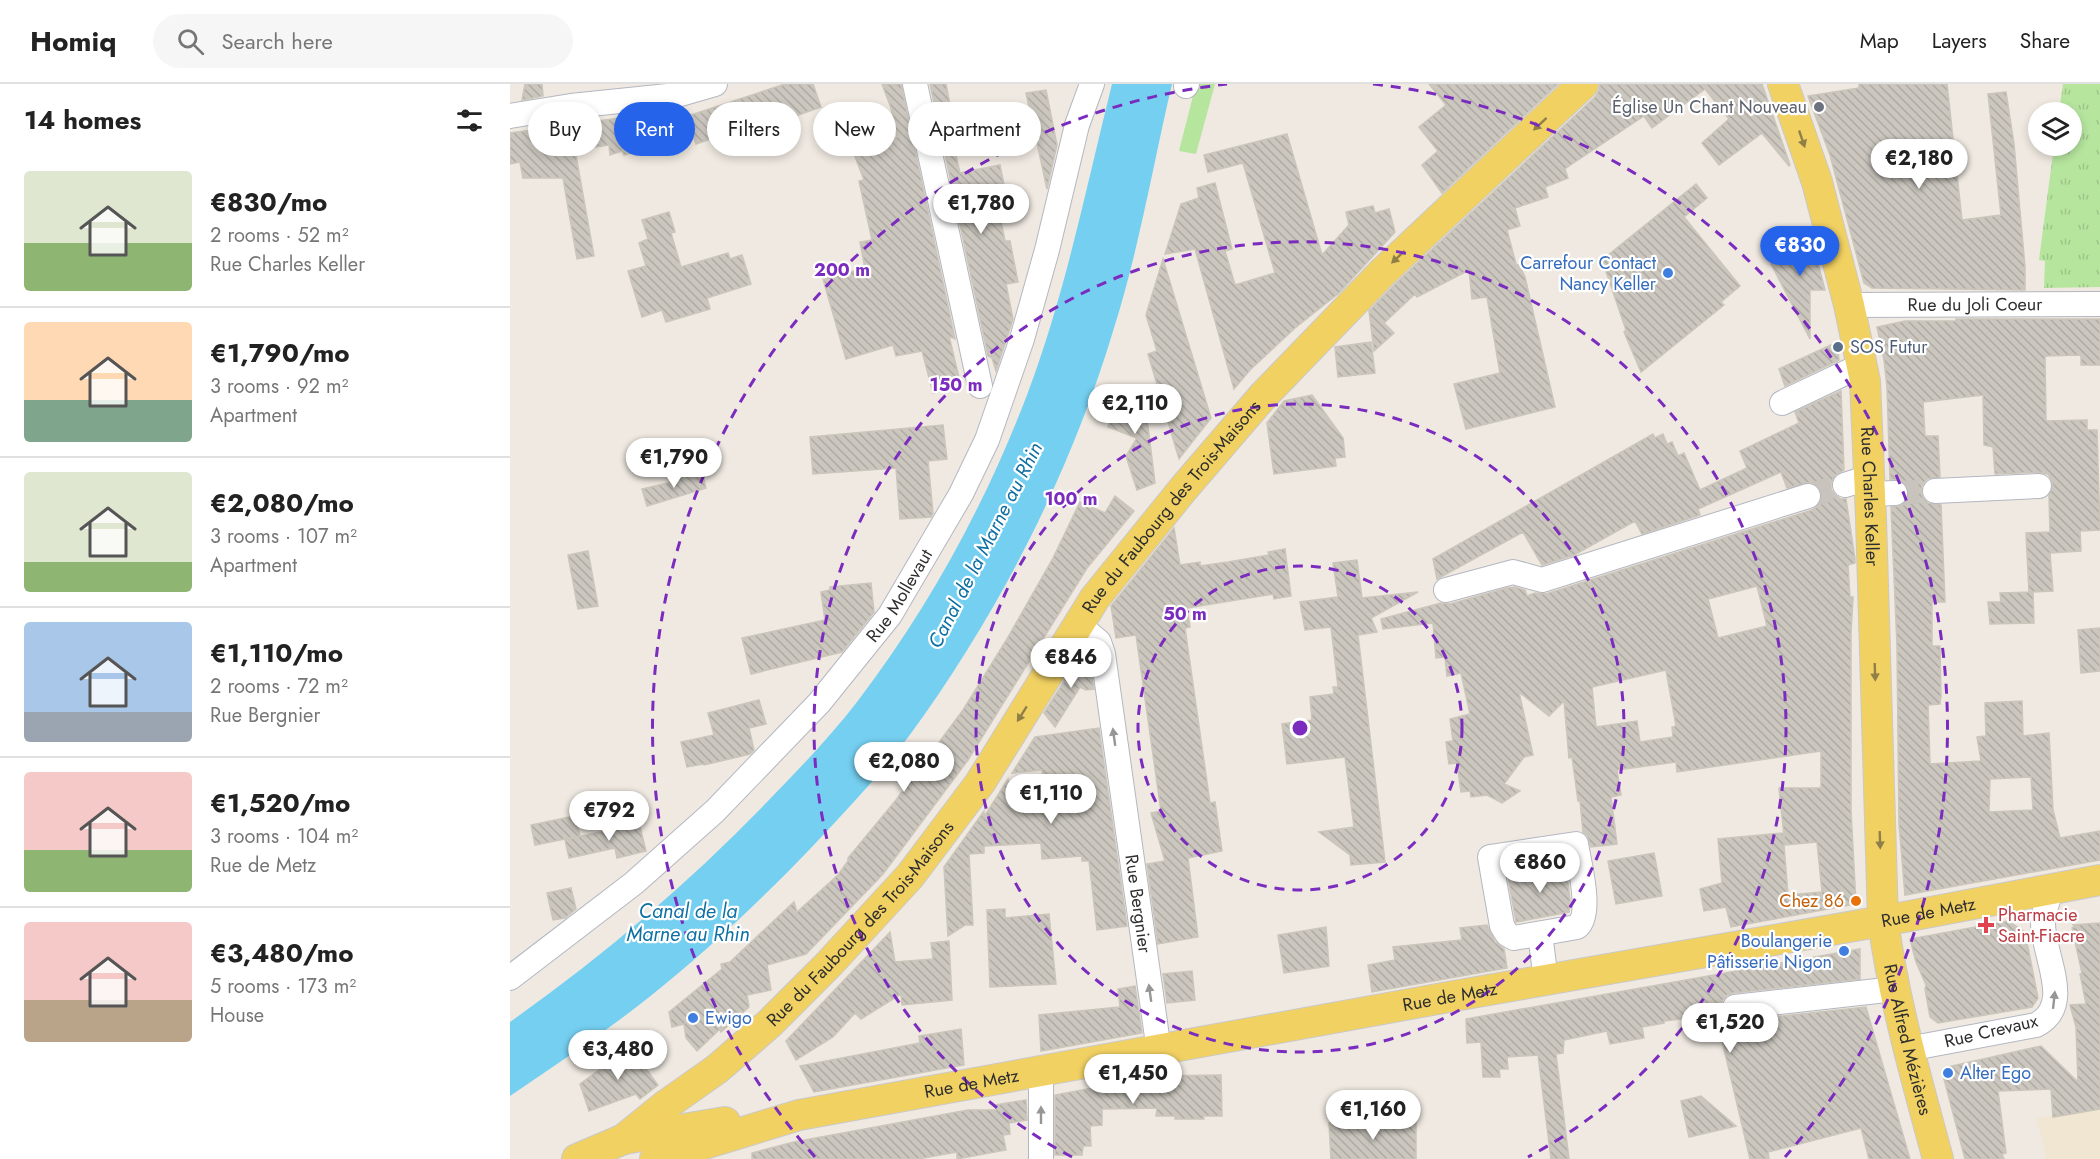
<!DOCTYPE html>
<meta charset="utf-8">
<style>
:root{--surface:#fff;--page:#f6f6f6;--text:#222;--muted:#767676;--line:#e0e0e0;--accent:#2563eb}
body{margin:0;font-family:Jost,sans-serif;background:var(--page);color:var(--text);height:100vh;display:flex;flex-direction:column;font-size:22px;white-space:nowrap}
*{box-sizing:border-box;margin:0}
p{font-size:20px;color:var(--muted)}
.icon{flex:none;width:33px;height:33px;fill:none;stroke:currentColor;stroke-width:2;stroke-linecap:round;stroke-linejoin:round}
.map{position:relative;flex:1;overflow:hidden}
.panel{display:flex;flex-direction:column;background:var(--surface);width:510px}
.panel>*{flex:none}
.guide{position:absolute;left:18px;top:18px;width:570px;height:54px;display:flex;gap:12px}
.controls{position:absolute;left:1518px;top:18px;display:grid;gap:12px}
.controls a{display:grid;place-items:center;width:54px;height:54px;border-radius:50%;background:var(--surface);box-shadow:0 3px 9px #0003;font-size:30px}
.price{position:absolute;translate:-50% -51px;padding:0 14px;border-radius:21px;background:#fff;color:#222;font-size:20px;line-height:39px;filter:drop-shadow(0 2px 3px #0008)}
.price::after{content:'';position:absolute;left:50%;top:36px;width:18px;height:14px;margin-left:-9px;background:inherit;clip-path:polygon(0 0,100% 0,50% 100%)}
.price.on{background:var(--accent);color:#fff}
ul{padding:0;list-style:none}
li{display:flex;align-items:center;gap:18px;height:150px;padding:0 24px}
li+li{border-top:2px solid var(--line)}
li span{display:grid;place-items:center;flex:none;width:168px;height:120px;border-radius:6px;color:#555}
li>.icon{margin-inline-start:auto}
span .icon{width:72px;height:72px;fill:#fffc;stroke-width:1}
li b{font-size:26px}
h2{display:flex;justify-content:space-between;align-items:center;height:72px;padding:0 24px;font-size:26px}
.tag{padding:0 21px;border-radius:27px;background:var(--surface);box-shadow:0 3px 9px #0003;font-size:21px;line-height:54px}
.tag.on{background:var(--accent);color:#fff}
header{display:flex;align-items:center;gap:36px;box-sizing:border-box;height:84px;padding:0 30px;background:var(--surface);border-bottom:2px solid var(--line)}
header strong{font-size:28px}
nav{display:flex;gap:33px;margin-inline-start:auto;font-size:21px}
.search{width:420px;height:54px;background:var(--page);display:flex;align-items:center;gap:15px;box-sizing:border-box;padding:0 21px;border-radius:33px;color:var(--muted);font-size:22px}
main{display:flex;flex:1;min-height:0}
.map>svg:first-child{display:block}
.education{fill:#f0e6d1}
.grass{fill:#b6e59e}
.park{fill:url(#park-tufts)}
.water{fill:#75cff0}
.building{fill:url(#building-back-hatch);stroke:#cbc5ba;stroke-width:1.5;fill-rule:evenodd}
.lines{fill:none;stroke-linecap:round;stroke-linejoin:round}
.minor-tunnel{stroke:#c8c4bd;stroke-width:24;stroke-dasharray:24 12;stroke-linecap:butt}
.minor-casing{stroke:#b4b7c1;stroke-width:26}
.major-casing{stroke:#c9c9c9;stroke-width:32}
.minor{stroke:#fff;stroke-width:24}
.major{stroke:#f2d163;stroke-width:30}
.oneway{fill:#908048}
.oneway2{fill:#969696}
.ring{fill:none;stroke:#7b2cbf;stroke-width:3;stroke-dasharray:10 8}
.worship-dot{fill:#6b7280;stroke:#fff;stroke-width:2}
.shop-dot{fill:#3f7fe0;stroke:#fff;stroke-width:2}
.service-dot{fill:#5c6f8a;stroke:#fff;stroke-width:2}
.food-dot{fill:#e8710a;stroke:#fff;stroke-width:2}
.health-dot{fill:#e0444e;stroke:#fff;stroke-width:2}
.labels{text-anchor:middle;stroke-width:4.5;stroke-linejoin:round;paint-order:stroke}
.worship-label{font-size:18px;fill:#5b616d;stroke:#fff;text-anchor:end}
.shop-label{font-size:18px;fill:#366cbe;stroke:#fff;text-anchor:end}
.street-label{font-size:18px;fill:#2e2e2e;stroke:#fff}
.service-label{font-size:18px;fill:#4e5e75;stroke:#fff;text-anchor:start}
.food-label{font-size:18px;fill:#c56008;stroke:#fff;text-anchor:end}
.health-label{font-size:18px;fill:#be3a42;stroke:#fff;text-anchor:start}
.water-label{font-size:20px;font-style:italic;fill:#0d6fa3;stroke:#fff}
.centre{fill:#7b2cbf;stroke:#fff;stroke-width:3}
.ring-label{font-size:18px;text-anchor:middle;font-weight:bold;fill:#7b2cbf;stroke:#fff;stroke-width:4.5;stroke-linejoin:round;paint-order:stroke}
</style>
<header>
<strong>Homiq</strong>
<div class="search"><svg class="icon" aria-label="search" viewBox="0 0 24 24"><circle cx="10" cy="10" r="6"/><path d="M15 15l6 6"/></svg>Search here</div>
<nav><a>Map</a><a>Layers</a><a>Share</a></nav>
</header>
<main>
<section class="panel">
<h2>14 homes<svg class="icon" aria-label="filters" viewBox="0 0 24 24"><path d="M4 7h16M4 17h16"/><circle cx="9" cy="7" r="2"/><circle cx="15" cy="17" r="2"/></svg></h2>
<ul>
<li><span style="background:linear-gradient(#dfe7d0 60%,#8fb573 0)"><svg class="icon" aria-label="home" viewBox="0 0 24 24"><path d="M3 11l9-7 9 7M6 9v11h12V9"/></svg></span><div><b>€830/mo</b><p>2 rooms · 52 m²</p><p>Rue Charles Keller</p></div></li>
<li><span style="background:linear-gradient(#ffd9b3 65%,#7fa58c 0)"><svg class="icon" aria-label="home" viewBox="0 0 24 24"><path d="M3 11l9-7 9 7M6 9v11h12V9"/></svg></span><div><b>€1,790/mo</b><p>3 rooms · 92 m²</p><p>Apartment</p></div></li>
<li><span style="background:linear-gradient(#dfe7d0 75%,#8fb573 0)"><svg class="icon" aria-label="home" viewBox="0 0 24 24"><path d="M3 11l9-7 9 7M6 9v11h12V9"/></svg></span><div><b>€2,080/mo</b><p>3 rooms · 107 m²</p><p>Apartment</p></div></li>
<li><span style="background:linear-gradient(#a9c7e8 75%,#9aa5b1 0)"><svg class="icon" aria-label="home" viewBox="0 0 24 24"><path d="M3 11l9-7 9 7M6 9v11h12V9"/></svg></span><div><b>€1,110/mo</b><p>2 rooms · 72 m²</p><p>Rue Bergnier</p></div></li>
<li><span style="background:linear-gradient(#f6c9c9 65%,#8fb573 0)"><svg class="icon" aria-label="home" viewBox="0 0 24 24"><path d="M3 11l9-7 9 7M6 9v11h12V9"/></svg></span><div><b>€1,520/mo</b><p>3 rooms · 104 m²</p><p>Rue de Metz</p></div></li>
<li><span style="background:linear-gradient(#f6c9c9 65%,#b9a48a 0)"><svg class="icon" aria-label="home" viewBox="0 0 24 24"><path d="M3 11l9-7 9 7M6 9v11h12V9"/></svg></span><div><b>€3,480/mo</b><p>5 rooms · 173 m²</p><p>House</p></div></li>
</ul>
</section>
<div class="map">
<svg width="1590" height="1075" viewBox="0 0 1590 1075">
<defs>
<pattern id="park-tufts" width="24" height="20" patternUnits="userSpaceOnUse" patternTransform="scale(1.5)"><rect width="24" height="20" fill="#b6e59e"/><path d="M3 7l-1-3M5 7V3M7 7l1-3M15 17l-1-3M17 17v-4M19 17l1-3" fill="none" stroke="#9dc588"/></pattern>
<pattern id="building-back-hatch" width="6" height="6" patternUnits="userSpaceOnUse" patternTransform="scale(1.5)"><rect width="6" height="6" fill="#cbc7bf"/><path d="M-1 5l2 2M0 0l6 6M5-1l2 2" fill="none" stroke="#afaba4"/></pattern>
</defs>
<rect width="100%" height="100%" fill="#efe9e1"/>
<path class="education" d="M1590 1025V1075H1536L1527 1034Z"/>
<path class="grass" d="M686 0H705L686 70 669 67Z"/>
<path class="park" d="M1553 0H1590V203L1534 204 1535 177 1529 176 1544 62H1562V28H1549Z"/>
<path class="water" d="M602 0H662C643 81 629 165 604 244 561 388 488 531 399 652 369 692 334 729 300 765 249 818 196 868 138 914 94 949 47 980 0 1012V938C93 872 179 799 258 717 289 685 320 653 347 618 418 525 475 421 517 311 555 211 576 104 602 0Z"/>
<path class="building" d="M15 0H32L33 12 12 16Z
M275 0H303L311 23 274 36 272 31 186 60 180 42 132 48 137 64 114 71 112 67 100 71 99 61 65 66 84 172 67 175 53 94H13L10 78 0 80V49L175 25 178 32Z
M372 0H391L445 255 439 252 451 302 423 309 412 267 386 272 383 261 336 275 313 195 355 184 350 158 362 156 349 97 354 96 344 70 387 53 381 24Z
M420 0H436L441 26 436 27 450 89 490 81 496 111 486 113 495 157H500L508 198 496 200 503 235 486 287 482 274 478 272Z
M919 0H1048L932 109 912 81 928 67 909 43 936 21Z
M1090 0H1252L1280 81 1279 82 1252 49 1209 81 1192 59 1219 35 1195 5 1142 44 1134 32 1059 82 1055 85 1058 94 1035 103 1038 113 1005 124 1010 142 997 146 1006 180 1010 182 1015 193 1045 323 956 345 944 300 990 289 977 213 962 215 959 186 907 213 905 210 874 239 884 249 864 267 859 227 885 200 1085 13 1089 6Z
M1349 0H1437L1452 136 1491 131 1478 10 1496 8 1504 60 1515 183V206L1362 204 1354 199 1320 71 1298 12 1349 4Z
M536 6 547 61 537 105 516 9Z
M777 50 812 171 839 141 836 128 863 122 865 129 879 125 885 148 829 209 785 244 740 286 724 305 685 165 655 170 671 120 689 114 687 104 705 99 722 165 715 167 725 201 765 189 733 79 698 88 694 71Z
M1186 100 1197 114 1174 133 1230 202 1211 218 1214 221 1131 288 1114 248 1116 246 1092 176Z
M159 128 165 148 161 149 171 183 218 169 220 175 232 171 241 200 197 214 200 225 156 238 152 226 132 233 118 187 136 182 129 159 138 155 132 136Z
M1300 150 1315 206H1300V255L1261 180 1280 162Z
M653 175 701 334 669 375 638 270 647 267 636 231Z
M1446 235H1590V281H1571V271L1535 272 1536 337 1577 336V346H1587L1590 446 1570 447 1571 467 1540 469 1543 507 1519 508 1516 449 1540 448 1539 412 1543 402 1541 395 1538 390 1529 388 1485 390 1483 363 1474 361 1473 311 1413 318 1415 352H1428L1430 393 1417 395 1412 401 1411 408 1413 414 1418 419 1431 421 1435 518H1422V562H1430L1431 612 1430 620 1418 621 1420 680 1471 677 1467 653 1476 652 1475 619 1512 617 1513 652 1539 649 1543 726 1550 754 1590 747V776L1395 811 1389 740 1387 561 1381 423 1393 421 1398 415 1399 408 1397 402 1392 397 1380 395 1377 303 1374 276 1367 243 1395 237H1446ZM1521 693 1523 726 1479 728 1480 695Z
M861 258 865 289 828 293 825 263Z
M1327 258 1329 276 1275 302 1269 285Z
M613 303 634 311 645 399 627 406 616 372 627 354 598 343Z
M1331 307 1334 386 1325 391 1321 399V405L1325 411 1331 415H1336L1345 475V479L1338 481 1340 513H1343L1341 548V727L1346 820 1221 843 1216 823 1194 827 1190 805 1212 799 1208 755 1273 749 1278 811 1312 808 1307 758 1275 761 1269 704H1311V667L1167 688 1166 678 1107 686 1111 711 1101 713 1107 760 1081 763 1077 751 1073 748 1070 717H1068L1062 673 1059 674 1054 617 1039 632 1009 608 1023 671 1014 673 994 700 1010 707 992 719 977 711 961 713 960 707 951 708 947 679 939 680 936 658 943 657 940 635 960 630 951 589 937 592 935 573 926 574 923 539 873 545 871 535 931 519 940 520 997 504 1005 503 1015 506 1017 512 1025 509 1036 510 1302 426 1309 421 1312 416V408L1308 402 1300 398 1277 404 1271 388 1188 425 1190 431 1132 450 1125 437 1064 471 1032 481 1013 448 927 495 923 475 1143 350 1145 354 1153 350 1157 360 1162 358 1168 372 1174 369 1190 406 1237 384 1230 367 1289 339 1285 328ZM1247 502 1257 542 1208 554 1198 515ZM1156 586 1166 642 1162 643 1163 653 1130 658 1127 637 1086 643 1082 603Z
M802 311 833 354 835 373 825 374 826 382 764 390 757 339 774 317Z
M433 341 437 375 418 377 423 429 421 433 390 435 386 384 303 390 300 353Z
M178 387 180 394 193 392 196 404 137 422 132 405 162 398 166 391Z
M605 412 624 427 577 484 458 676 373 790 296 870 257 881 261 906 237 911 239 923 211 948 210 945 187 967 176 954 174 940 162 943 159 928 212 885 211 880 220 878 284 818 287 828 328 791 338 777V774L386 716 453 626 497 555 543 474 570 418 595 429Z
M664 444 670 481 690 478V482L718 478 759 471 758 468 775 465 781 512 764 515 763 510 677 524 680 543 675 544 700 719 705 718 712 767 678 774 688 853 648 860 637 780 655 777 641 729 651 727 626 551 606 554 601 522Z
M78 467 88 522 68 525 58 471Z
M847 476 852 514 908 508 861 534 867 548 848 551 875 778 841 781 840 771 809 748 844 743 835 673 777 680 772 640 802 636 800 613 824 610 823 603H828L821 543 795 546 790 518 828 513 823 479Z
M361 499 364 528 332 568 241 590 232 554 315 536 311 508 320 506V503Z
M1523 508 1524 539 1480 540 1478 518H1491L1490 509Z
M1590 544V587L1571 589 1568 546Z
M571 570 578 571 584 605 576 606 570 603 545 643 534 629Z
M249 616 256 640 239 644 244 666 240 670 194 681 193 680 177 683 171 658 204 651 198 629Z
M589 644 617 842 587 846 579 777H572V772L532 775 531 759 474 762V769L459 770 463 841H455L438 852 434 783 474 727V733L498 695 503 725 536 723 532 686 502 689 525 653Z
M65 732 70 752 25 761 21 741Z
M129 739 136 767 107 774 105 764 59 774 55 756Z
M1144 769 1152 812 1106 820 1098 777Z
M1056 783 1060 816 1059 828 1006 838 998 793Z
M61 804 66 825 55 834 43 836 37 809Z
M495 825V834L539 830 546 900 480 903 477 826Z
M1498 837 1515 848 1528 914 1522 923 1428 939 1420 933 1415 905 1416 901 1406 878 1400 855Z
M1590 839V1025L1543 1033 1541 1005 1488 1007 1496 1069 1492 1070 1494 1075H1455L1433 991 1438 983 1531 962 1568 998 1566 943 1560 921 1576 920 1570 890 1572 889 1562 844 1564 843 1563 841Z
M977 841 985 858 994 865 997 884 862 908 858 881 885 876 883 863 952 856 950 844Z
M816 843 819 882 774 889 768 851Z
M380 848 385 878 423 875 421 859 439 857 442 916 392 921 391 910 351 935 345 929 323 953 286 976 276 957Z
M1350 865V895L1223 909 1217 911 1212 917 1211 925 1214 932 1219 936 1227 937 1356 923 1400 1075H1359L1351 1044 1258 1068 1259 1075H1240L1206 931 1154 937V939L1132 943 1134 954 1100 960 1097 947 1054 956 1053 969 1046 970 1059 1075H1041L1028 971 997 973 998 985H989L990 993H973L971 958 957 959 956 935Z
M682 887 685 916 657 919 653 890Z
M625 902 632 949 531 967 529 931 610 923 608 905Z
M451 945 454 981 304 1008 290 982 410 959 409 952Z
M120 963 148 1001 130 1015 126 1010 79 1027 70 1000Z
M711 991 712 1032H693L694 1035H665V1032H646L647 1024 592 1025V1041L580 1042 581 1062H573L572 1071H545V1011L646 992Z
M1191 1012 1226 1042 1179 1053 1171 1017Z
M516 1016 517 1036 499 1039 500 1050 493 1051 496 1066 447 1075V1068L408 1075H242V1069L284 1058 458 1026H486V1021Z
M906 1038V1075H821L819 1039Z"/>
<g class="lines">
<path class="minor-tunnel" d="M1385 409 1425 407
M1298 412 1335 401"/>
<g class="minor-casing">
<g id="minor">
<path d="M405 0 470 302"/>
<path d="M676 2 677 0"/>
<path d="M0 32 61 22 167 11 205 0"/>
<path id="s1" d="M1339 221 1590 220"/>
<path d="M1272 319 1352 281"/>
<path d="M1335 401 1360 393"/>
<path d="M1425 407 1529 402"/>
<path d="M1360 410 1385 409"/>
<path d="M936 506 1003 488 1032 496 1298 412"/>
<path id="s2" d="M569 541 589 558 593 570 649 967"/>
<path d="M1066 760C1069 779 1083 830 1067 843L1004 854 997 850 992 842 980 773Z"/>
<path d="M1030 850 1036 896"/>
<path id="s3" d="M0 894 124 799 205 727 309 619 380 531 451 410 477 356 512 255 537 166 567 41 582 0"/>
<path d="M1225 923 1385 905"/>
<path d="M1398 965 1526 941C1566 921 1531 869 1533 836 1534 826 1539 814 1542 804"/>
<path d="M531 1075V988"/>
</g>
</g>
<g class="major-casing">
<g id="major">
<path id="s4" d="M1273 0 1307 98 1339 221 1355 297 1361 434 1373 837C1384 918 1407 997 1428 1075"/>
<path id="s5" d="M114 1055 156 1021 207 985 260 939 318 881 400 792 470 699 585 514 674 404 753 312 873 188 1073 0"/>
<path d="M67 1075 114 1055 215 1038"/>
<path id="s6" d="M145 1075 289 1031 944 912 1373 837 1590 796"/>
</g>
</g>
<use href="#minor" class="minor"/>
<use href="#major" class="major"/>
</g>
<defs><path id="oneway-solid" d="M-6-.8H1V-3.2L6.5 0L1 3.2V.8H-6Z" transform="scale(1.5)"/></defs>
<g class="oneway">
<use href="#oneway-solid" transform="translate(1030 40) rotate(137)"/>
<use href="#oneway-solid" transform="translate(1292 55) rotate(71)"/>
<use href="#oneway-solid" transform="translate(888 173) rotate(137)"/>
<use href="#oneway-solid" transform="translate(1365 588) rotate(88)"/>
<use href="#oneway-solid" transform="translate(512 630) rotate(122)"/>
<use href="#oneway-solid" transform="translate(1370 756) rotate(88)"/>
</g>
<g class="oneway2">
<use href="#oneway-solid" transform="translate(604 653) rotate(-98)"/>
<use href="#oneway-solid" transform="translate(640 909) rotate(-98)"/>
<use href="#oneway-solid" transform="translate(1544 916) rotate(-84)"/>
<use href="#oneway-solid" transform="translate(531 1031) rotate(-90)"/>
</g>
<g class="ring">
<circle cx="790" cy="644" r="162"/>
<circle cx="790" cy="644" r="324"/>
<path d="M562 1073A486 486 0 1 1 1018 1073"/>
<path d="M305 1073A648 648 0 0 1 717 0M863 0A648 648 0 0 1 1275 1073"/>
</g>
<circle class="worship-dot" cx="1309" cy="23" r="6"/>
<g class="shop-dot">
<circle cx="1158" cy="189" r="6"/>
<circle cx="1334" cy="867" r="6"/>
<circle cx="183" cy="934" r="6"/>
<circle cx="1438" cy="989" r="6"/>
</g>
<circle class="service-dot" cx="1328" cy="263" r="6"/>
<circle class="food-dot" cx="1346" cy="817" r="6"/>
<path class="health-dot" d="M1473 832h6v6h6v6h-6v6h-6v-6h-6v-6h6z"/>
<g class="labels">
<g class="worship-label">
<text x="1297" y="29">Église Un Chant Nouveau</text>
</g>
<g class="shop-label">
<text x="1146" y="185">Carrefour Contact<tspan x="1146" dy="21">Nancy Keller</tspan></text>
<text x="1322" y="863">Boulangerie<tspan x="1322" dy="21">Pâtisserie Nigon</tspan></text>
<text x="195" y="940" text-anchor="start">Ewigo</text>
<text x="1450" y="995" text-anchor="start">Alter Ego</text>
</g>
<g class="street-label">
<text dy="6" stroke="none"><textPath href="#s1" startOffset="126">Rue du Joli Coeur</textPath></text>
<text dy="6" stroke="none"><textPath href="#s4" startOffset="424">Rue Charles Keller</textPath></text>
<text dy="6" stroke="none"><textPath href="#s5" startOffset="843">Rue du Faubourg des Trois-Maisons</textPath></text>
<text dy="6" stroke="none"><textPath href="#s3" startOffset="549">Rue Mollevaut</textPath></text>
<text dy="6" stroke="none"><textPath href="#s2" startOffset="291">Rue Bergnier</textPath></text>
<text dy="6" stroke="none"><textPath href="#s6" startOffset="1298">Rue de Metz</textPath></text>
<text dy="6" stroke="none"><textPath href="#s5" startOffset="321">Rue du Faubourg des Trois-Maisons</textPath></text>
<text dy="6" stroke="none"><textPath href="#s6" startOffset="812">Rue de Metz</textPath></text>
<text transform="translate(1481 947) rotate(-13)" y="6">Rue Crevaux</text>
<text dy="6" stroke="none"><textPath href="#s4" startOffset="970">Rue Alfred Mézières</textPath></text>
<text dy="6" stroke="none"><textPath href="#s6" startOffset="326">Rue de Metz</textPath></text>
</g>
<g class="service-label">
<text x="1340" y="269">SOS Futur</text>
</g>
<g class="food-label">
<text x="1334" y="823">Chez 86</text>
</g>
<g class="health-label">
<text x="1488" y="837">Pharmacie<tspan x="1488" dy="21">Saint-Fiacre</tspan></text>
</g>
<g class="water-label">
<text transform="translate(475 461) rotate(-63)" y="7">Canal de la Marne au Rhin</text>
<text x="178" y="834">Canal de la<tspan x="178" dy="23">Marne au Rhin</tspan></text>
</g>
</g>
<circle cx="790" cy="644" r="9" class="centre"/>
<g class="ring-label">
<text x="332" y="192">200 m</text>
<text x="446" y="307">150 m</text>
<text x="561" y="421">100 m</text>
<text x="675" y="536">50 m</text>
</g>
</svg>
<div class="controls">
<a><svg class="icon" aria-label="layers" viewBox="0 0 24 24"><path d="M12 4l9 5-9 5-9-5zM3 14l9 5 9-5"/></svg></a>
</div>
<b class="price" style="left:1409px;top:106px">€2,180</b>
<b class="price" style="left:471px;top:151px">€1,780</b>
<b class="price on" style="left:1290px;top:193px">€830</b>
<b class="price" style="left:625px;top:351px">€2,110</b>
<b class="price" style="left:164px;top:405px">€1,790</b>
<b class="price" style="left:561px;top:605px">€846</b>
<b class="price" style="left:394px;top:709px">€2,080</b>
<b class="price" style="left:541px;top:741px">€1,110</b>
<b class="price" style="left:99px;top:758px">€792</b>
<b class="price" style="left:1030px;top:810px">€860</b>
<b class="price" style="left:1220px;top:970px">€1,520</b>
<b class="price" style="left:108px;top:997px">€3,480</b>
<b class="price" style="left:623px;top:1021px">€1,450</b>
<b class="price" style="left:863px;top:1057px">€1,160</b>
<div class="guide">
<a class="tag">Buy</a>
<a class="tag on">Rent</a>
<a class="tag">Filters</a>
<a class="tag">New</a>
<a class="tag">Apartment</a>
</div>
</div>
</main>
